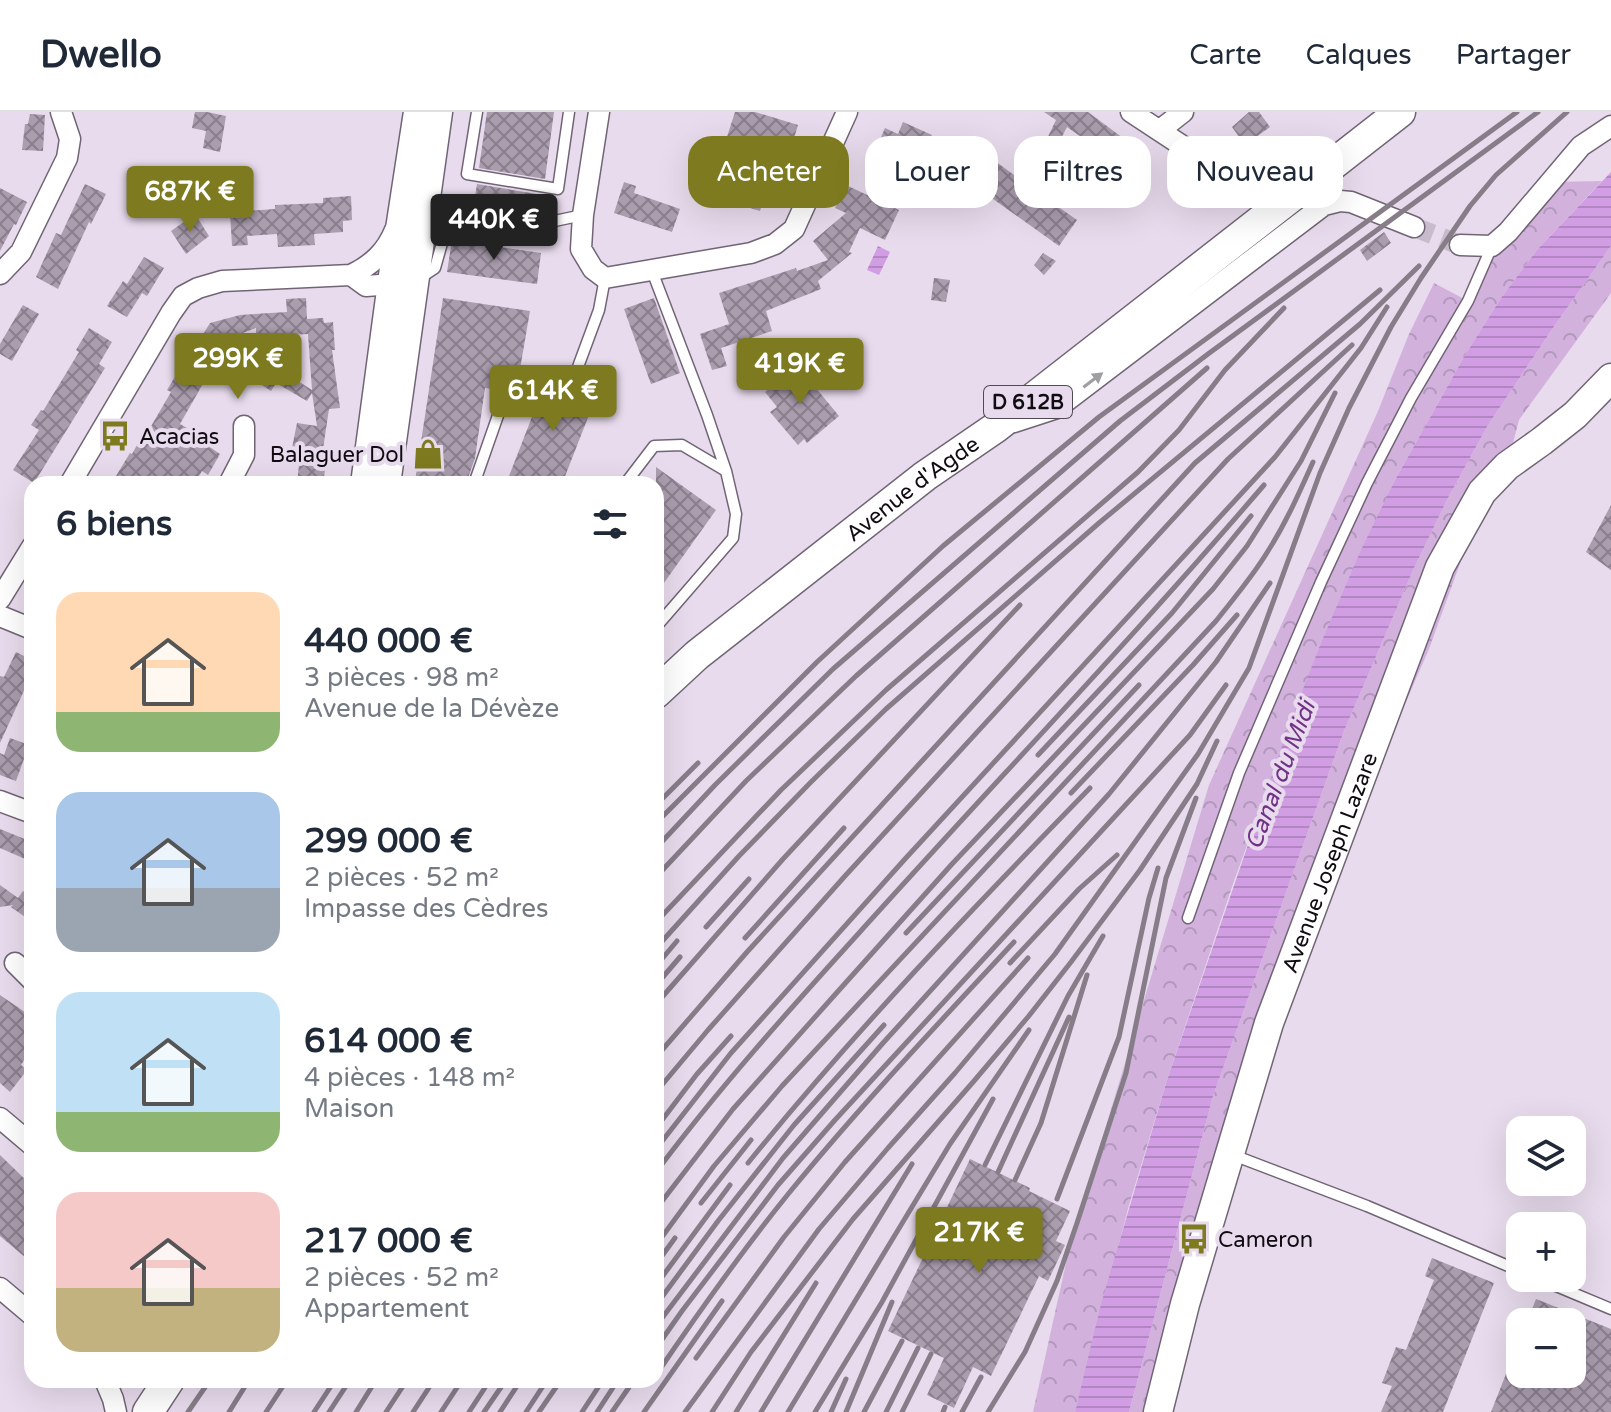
<!DOCTYPE html>
<html lang="fr">
<meta charset="utf-8">
<style>
:root{--surface:#fff;--page:#f6f6f7;--text:#1f2937;--muted:#747a83;--line:#e0e1e3;--accent:#7d7a20}
body{margin:0;font-family:"Varela Round",sans-serif;background:var(--page);color:var(--text);height:100vh;display:flex;flex-direction:column;font-size:30px;white-space:nowrap}
*{box-sizing:border-box;margin:0}
p{font-size:26px;color:var(--muted)}
.icon{flex:none;width:44px;height:44px;fill:none;stroke:currentColor;stroke-width:2;stroke-linecap:round;stroke-linejoin:round}
.map{position:relative;flex:1;overflow:hidden}
.side{position:absolute;left:24px;top:364px;width:640px;height:912px;display:flex;flex-direction:column;background:var(--surface);border-radius:24px;box-shadow:0 8px 32px #0002}
.side>*{flex:none}
.top-card{position:absolute;left:688px;top:24px;width:760px;height:72px;display:flex;gap:16px}
.buttons{position:absolute;left:1506px;top:1004px;display:grid;gap:16px}
.buttons a{display:grid;place-items:center;width:80px;height:80px;border-radius:16px;background:var(--surface);box-shadow:0 8px 32px #0002;font-size:40px}
.price{position:absolute;translate:-50% -68px;padding:0 18px;border-radius:8px;background:var(--accent);color:#fff;font-size:26px;line-height:52px;filter:drop-shadow(0 2px 4px #0008)}
.price::after{content:'';position:absolute;left:50%;top:48px;width:24px;height:18px;margin-left:-12px;background:inherit;clip-path:polygon(0 0,100% 0,50% 100%)}
.price.selected{background:#222;color:#fff}
ul{padding:0;list-style:none}
li{display:flex;align-items:center;gap:24px;height:200px;padding:0 32px}
li span{display:grid;place-items:center;flex:none;width:224px;height:160px;border-radius:24px;color:#555}
li>.icon{margin-inline-start:auto}
span .icon{width:96px;height:96px;fill:#fffc;stroke-width:1}
li b{font-size:34px}
h2{display:flex;justify-content:space-between;align-items:center;height:96px;padding:0 32px;font-size:34px}
.chip{padding:0 28px;border-radius:24px;background:var(--surface);box-shadow:0 8px 32px #0002;font-size:28px;line-height:72px}
.chip.selected{background:var(--accent);color:#fff}
header{display:flex;align-items:center;gap:48px;box-sizing:border-box;height:112px;padding:0 40px;background:var(--surface);border-bottom:2px solid var(--line)}
header strong{font-size:38px}
nav{display:flex;gap:44px;margin-inline-start:auto;font-size:28px}
.map>svg:first-child{display:block}
.forest{fill:url(#forest-crowns)}
.water{fill:url(#water-rules)}
.building{fill:url(#building-cross-hatch)}
.lines{fill:none;stroke-linecap:round;stroke-linejoin:round}
.minor-tunnel{stroke:#c8bccc;stroke-width:20;stroke-dasharray:20 10;stroke-linecap:butt}
.service-casing{stroke:#716575;stroke-width:13}
.minor-casing{stroke:#716575;stroke-width:23}
.secondary-casing{stroke:#716575;stroke-width:31}
.primary-casing{stroke:#716575;stroke-width:33}
.service{stroke:#fff;stroke-width:10}
.minor{stroke:#fff;stroke-width:20}
.secondary{stroke:#fff;stroke-width:28}
.primary{stroke:#fff;stroke-width:30}
.rail{stroke:#867d89;stroke-width:5}
.oneway{fill:#9f9ea0}
.labels{text-anchor:middle;stroke-width:8;stroke-linejoin:round;paint-order:stroke}
.shield{fill:#e8dbed;stroke:#514a54;stroke-width:2}
.shield-label{font-size:20px;font-weight:bold;fill:#100c12}
.poi-label{font-size:22px;fill:#100c12;stroke:#e8dbed;text-anchor:start}
.street-label{font-size:22px;fill:#100c12;stroke:#e8dbed}
.water-label{font-size:24px;font-style:italic;fill:#703284;stroke:#e8dbed}
</style>
<header>
<strong>Dwello</strong>
<nav><a>Carte</a><a>Calques</a><a>Partager</a></nav>
</header>
<div class="map">
<svg width="1611" height="1300" viewBox="0 0 1611 1300">
<defs>
<pattern id="forest-crowns" width="20" height="18" patternUnits="userSpaceOnUse" patternTransform="scale(2)"><rect width="20" height="18" fill="#d2b2dd"/><path d="M2 6a3 3 0 1 1 6 0M12 15a3 3 0 1 1 6 0" fill="none" stroke="#b398bd"/></pattern>
<pattern id="water-rules" width="6" height="5" patternUnits="userSpaceOnUse" patternTransform="scale(2)"><rect width="6" height="5" fill="#d19de3"/><path d="M0 2.5h6" fill="none" stroke="#b286c2"/></pattern>
<pattern id="building-cross-hatch" width="8" height="8" patternUnits="userSpaceOnUse" patternTransform="scale(2)"><rect width="8" height="8" fill="#aa9dae"/><path d="M0 0l8 8M0 8l8-8" fill="none" stroke="#897e8c"/></pattern>
</defs>
<rect width="100%" height="100%" fill="#e8dbed"/>
<path class="forest" d="M1602 69 1536 139 1501 186 1465 243 1395 368 1320 533 1234 769 1167 968 1129 1093 1075 1300H1033L1070 1133 1209 673 1378 299 1409 222 1434 171 1468 189 1492 134 1550 70Z
M1611 134V181L1519 308 1507 354 1478 402 1429 537 1360 695 1318 801 1158 1300H1129L1213 984 1344 619 1414 456 1448 386 1488 313 1555 213Z"/>
<path class="water" d="M1611 60V134L1555 213 1488 313 1448 386 1414 456 1344 619 1213 984 1129 1300H1075L1101 1192 1167 968 1290 611 1320 533 1361 438 1395 368 1465 243 1501 186 1536 139Z
M878 134 890 140 879 163 867 158Z"/>
<path class="building" d="M195 0H207L226 4 220 40 203 36 206 19 192 16Z
M487 0H554L545 67 479 56Z
M735 0H755L798 13 788 46 726 28Z
M1044 0H1088L1131 32 1117 50 1067 15 1055 38 1057 39 1049 50 1048 65 1037 80 1077 108 1059 134 972 72 991 46 1022 69 1039 43 1037 42 1045 31 1056 8Z
M1249 0H1259L1270 15 1245 33 1232 15Z
M30 2 45 3 43 39 22 38 25 12H28Z
M903 10 932 23 911 72 869 53 885 16 898 22Z
M717 53 769 68 760 99 708 83Z
M624 70 636 74 634 81 680 97 672 120 614 101Z
M85 72 106 82 91 112 89 110 58 177 36 165 56 121 61 123Z
M477 72 543 83 541 94 475 85Z
M846 73 899 98 885 128 860 116 849 140 852 141 818 169 821 177 766 199 772 219 721 236 727 254 712 258 700 222 729 212 719 181 796 156 797 159 828 148 813 129 846 101 835 96Z
M0 76 27 90 16 113 14 112 0 139Z
M351 84 352 108 343 109V120L314 122 315 133 278 135 277 122 247 124 248 133 232 134 230 100 275 97V93L323 91V86Z
M195 102 209 124 186 142 171 119Z
M1384 120 1391 131 1367 149 1360 138Z
M452 128 541 141 537 172 447 160Z
M1043 141 1056 149 1044 163 1034 153Z
M144 145 164 156 147 184 142 181 127 205 107 194 123 169 127 172Z
M934 166 950 168 946 190 931 188Z
M306 186 307 207 323 206 324 211 333 210 335 238H332L340 296 329 297 320 357 325 358 323 372H297L300 343 291 341 297 311 317 314 312 281 307 289 276 271 271 279 247 263 259 244 312 278 308 222 256 225V216L229 226 180 312 209 329 207 333 220 342 208 363 202 359 194 372H128L116 364 130 341 132 342 147 315 150 316 171 280 167 278 186 246 188 247 210 211 240 203 287 200 286 187Z
M443 186 530 199 516 280 485 276 475 346 466 372H432L415 369Z
M654 186 680 261 651 272 624 197Z
M23 193 39 202 12 249 0 242V232Z
M89 216 112 230 99 252 105 256 34 371 13 358 39 318 31 313 41 298 43 299 79 240 76 238Z
M797 253 839 304 807 331 804 327 798 333 770 300 777 295 765 280Z
M549 261 598 280 562 372H506Z
M656 355 716 398 656 482Z
M1611 393V458L1586 440Z
M16 540 32 548V561L0 631V564L4 565Z
M10 626 29 633 16 669 0 663V641L4 643Z
M0 717 32 730V750L0 736Z
M0 773 18 786 23 779 32 786V810L11 795 13 793 0 795Z
M0 883 32 905V935L21 953 27 958 10 980 0 971Z
M0 1043 32 1074V1151L0 1124Z
M970 1047 1030 1076 1029 1079 1070 1099 1056 1129 1065 1133 1048 1169 1039 1164 991 1264 973 1255 954 1296 927 1283 944 1246 888 1219Z
M1432 1146 1494 1171 1443 1300H1381L1392 1274 1382 1271 1396 1235 1406 1238 1434 1168 1425 1164Z
M1536 1187 1611 1217V1300H1491L1519 1229 1520 1262H1572V1210H1527Z"/>
<g class="lines">
<path class="minor-tunnel" d="M1414 115 1460 133"/>
<g class="service-casing">
<path id="service" d="M477 0 467 62 558 77 569 0
M446 117 513 121 542 112
M652 159 707 303 726 359 736 402 733 426 656 515
M420 166 435 156 446 117 448 98 545 111 583 103
M575 263 599 198 605 166
M628 368 654 334 682 333 726 359
M474 372 502 292
M1188 806 1239 661 1321 470 1367 371 1411 286 1468 189 1492 134
M1233 1043 1367 1094 1520 1159
M1537 1166 1611 1197"/>
</g>
<g class="minor-casing">
<path id="minor" d="M599 0 583 103 581 137 593 157 605 166 751 141 775 132 794 117 847 0
M1131 0 1216 56 1258 66 1299 63 1320 57
M1160 18 1183 0
M1460 133 1492 134 1508 120 1581 34 1611 14
M0 162 21 140 67 46 70 27 61 0
M351 163 366 174 393 172 401 166
M1014 310 1057 296 1324 93 1340 89 1351 90 1414 115
M70 372 171 201 183 184 198 176 222 169 351 163C372 153 386 140 395 118
M229 372 244 343V314
M0 487 32 435
M0 504 32 517
M0 689 32 701
M15 851 32 868
M0 1006 32 1033
M0 1176 32 1203
M105 1268 113 1287 116 1300"/>
</g>
<g class="secondary-casing">
<g id="secondary">
<path d="M365 372 394 156 418 0"/>
<path d="M386 372 438 0"/>
<path id="s1" d="M1158 1300 1185 1192 1269 911 1440 455 1482 380 1507 354 1542 329 1575 303 1611 266"/>
</g>
</g>
<g class="primary-casing">
<g id="primary">
<path id="s2" d="M656 581 697 543 925 364 995 316 1400 0"/>
<path d="M148 1300 169 1268"/>
</g>
</g>
<use href="#service" class="service"/>
<use href="#minor" class="minor"/>
<use href="#secondary" class="secondary"/>
<use href="#primary" class="primary"/>
<path class="rail" d="M1038 643 1172 501 1251 404
M1071 681 1193 553 1237 503
M659 690 698 651
M656 711 817 550 943 434 1099 305 1517 0
M656 736 715 673 833 557 1120 309 1208 242 1538 0
M656 765 746 669 856 564 1207 256
M656 810 781 678 886 578 1138 360 1179 318 1225 258 1284 196
M706 815 749 767
M906 821 1139 573
M745 826 844 716
M656 836 739 744 811 670 886 597 1099 411 1380 178
M1010 851 1079 777 1117 743
M656 854 677 829
M656 873 680 845
M656 892 783 747 1020 493
M656 945 747 840 1195 351 1360 212 1419 154
M656 980 708 918 845 764 1228 347 1352 233
M656 1016 697 962 731 924
M656 1037 731 941 905 747 1275 345 1361 236 1387 195
M748 1051C854 920 972 797 1090 676
M985 1053 1068 884 1103 824
M656 1060C719 976 789 898 859 821 994 671 1133 526 1264 373
M998 1060 1069 905
M1015 1068 1041 1011 1087 863
M1057 1087 1119 925 1149 786 1158 756
M701 1091 751 1028
M656 1097 733 997 832 886 952 752 1213 477 1247 434 1301 349 1335 281
M656 1133 714 1054 782 974 1216 509C1234 486 1253 464 1268 439 1286 411 1299 381 1313 350
M656 1152 675 1126
M656 1173 730 1073
M656 1193 718 1109 794 1013 884 913
M656 1214 783 1046 883 931 1109 682 1216 550 1270 471
M656 1236 682 1199 778 1073 835 1008 1190 623 1226 573
M696 1246 784 1125 845 1050 1028 846
M656 1263C698 1201 742 1139 789 1081 860 994 938 912 1014 830
M188 1300 210 1268
M229 1300 249 1268
M266 1300 287 1268
M314 1300 335 1268
M329 1300 350 1268
M356 1300 376 1268
M386 1300 407 1268
M413 1300 434 1268
M441 1300 462 1268
M469 1300 490 1268
M484 1300 506 1268
M500 1300 521 1268
M526 1300 547 1268
M539 1300 561 1268
M582 1300 603 1268
M597 1300 618 1268
M612 1300 634 1268
M644 1300 722 1189
M685 1300 819 1117 888 1036 955 961 1055 842 1198 642 1249 556 1320 361 1349 296 1391 215 1421 166 1470 94 1496 63 1567 0
M712 1300 751 1240 853 1107 974 969 1028 905 1071 850 1140 758 1197 672 1217 629
M736 1300 816 1171
M761 1300 912 1052
M788 1300 950 1032 1029 918
M815 1300 882 1190 993 987
M831 1300 846 1267
M846 1300 892 1190
M864 1300 902 1229
M886 1300 918 1236
M902 1300 931 1242
M943 1300 945 1295
M962 1300 981 1265
M988 1300 1025 1240 1057 1169 1077 1111 1126 961 1166 766 1196 686"/>
</g>
<defs><path id="oneway-solid" d="M-6-.8H1V-3.2L6.5 0L1 3.2V.8H-6Z" transform="scale(2)"/></defs>
<use class="oneway" href="#oneway-solid" transform="translate(1093 268) rotate(-37)"/>
<defs>
<g id="bus-bare" transform="scale(2.4)"><path d="M-5-6H5V4H4V6H2V4H-2V6H-4V4H-5ZM-3.5-4V0h7V-4ZM-3.5 1.2v1.5H-2V1.2ZM2 1.2v1.5H3.5V1.2Z" fill="#7d7a20" stroke="#e8dbed" stroke-width="2.5" paint-order="stroke"/></g>
<g id="shop-bare" transform="scale(2.4)"><path d="M-5-2.5h2.3a2.7 3.5 0 0 1 5.4 0H5L5.5 6h-11ZM-1.5-2.5h3a1.5 2.3 0 0 0-3 0Z" fill="#7d7a20" stroke="#e8dbed" stroke-width="2.5" paint-order="stroke"/></g>
</defs>
<g fill-rule="evenodd">
<use href="#bus-bare" x="115" y="324"/>
<use href="#shop-bare" x="428" y="342"/>
<use href="#bus-bare" x="1194" y="1127"/>
</g>
<g class="labels">
<rect class="shield" x="984" y="274" width="88" height="32" rx="6"/>
<g class="shield-label">
<text x="1028" y="297">D 612B</text>
</g>
<g class="poi-label">
<text x="139" y="332">Acacias</text>
<text x="404" y="350" text-anchor="end">Balaguer Dol</text>
<text x="1218" y="1135">Cameron</text>
</g>
<g class="street-label">
<text dy="8" stroke="none"><textPath href="#s2" startOffset="328">Avenue d'Agde</textPath></text>
<text dy="8" stroke="none"><textPath href="#s1" startOffset="576">Avenue Joseph Lazare</textPath></text>
</g>
<g class="water-label">
<text transform="translate(1280 663) rotate(-69)" y="8">Canal du Midi</text>
</g>
</g>
</svg>
<div class="buttons">
<a><svg class="icon" aria-label="layers" viewBox="0 0 24 24"><path d="M12 4l9 5-9 5-9-5zM3 14l9 5 9-5"/></svg></a>
<a>+</a>
<a>−</a>
</div>
<b class="price" style="left:190px;top:122px">687K €</b>
<b class="price selected" style="left:494px;top:150px">440K €</b>
<b class="price" style="left:238px;top:289px">299K €</b>
<b class="price" style="left:800px;top:294px">419K €</b>
<b class="price" style="left:553px;top:321px">614K €</b>
<b class="price" style="left:979px;top:1163px">217K €</b>
<div class="top-card">
<a class="chip selected">Acheter</a>
<a class="chip">Louer</a>
<a class="chip">Filtres</a>
<a class="chip">Nouveau</a>
</div>
<section class="side">
<h2>6 biens<svg class="icon" aria-label="filters" viewBox="0 0 24 24"><path d="M4 7h16M4 17h16"/><circle cx="9" cy="7" r="2"/><circle cx="15" cy="17" r="2"/></svg></h2>
<ul>
<li><span style="background:linear-gradient(#ffd9b3 75%,#8fb573 0)"><svg class="icon" aria-label="home" viewBox="0 0 24 24"><path d="M3 11l9-7 9 7M6 9v11h12V9"/></svg></span><div><b>440 000 €</b><p>3 pièces · 98 m²</p><p>Avenue de la Dévèze</p></div></li>
<li><span style="background:linear-gradient(#a9c7e8 60%,#9aa5b1 0)"><svg class="icon" aria-label="home" viewBox="0 0 24 24"><path d="M3 11l9-7 9 7M6 9v11h12V9"/></svg></span><div><b>299 000 €</b><p>2 pièces · 52 m²</p><p>Impasse des Cèdres</p></div></li>
<li><span style="background:linear-gradient(#bfe0f5 75%,#8fb573 0)"><svg class="icon" aria-label="home" viewBox="0 0 24 24"><path d="M3 11l9-7 9 7M6 9v11h12V9"/></svg></span><div><b>614 000 €</b><p>4 pièces · 148 m²</p><p>Maison</p></div></li>
<li><span style="background:linear-gradient(#f6c9c9 60%,#c2b280 0)"><svg class="icon" aria-label="home" viewBox="0 0 24 24"><path d="M3 11l9-7 9 7M6 9v11h12V9"/></svg></span><div><b>217 000 €</b><p>2 pièces · 52 m²</p><p>Appartement</p></div></li>
</ul>
</section>
</div>
